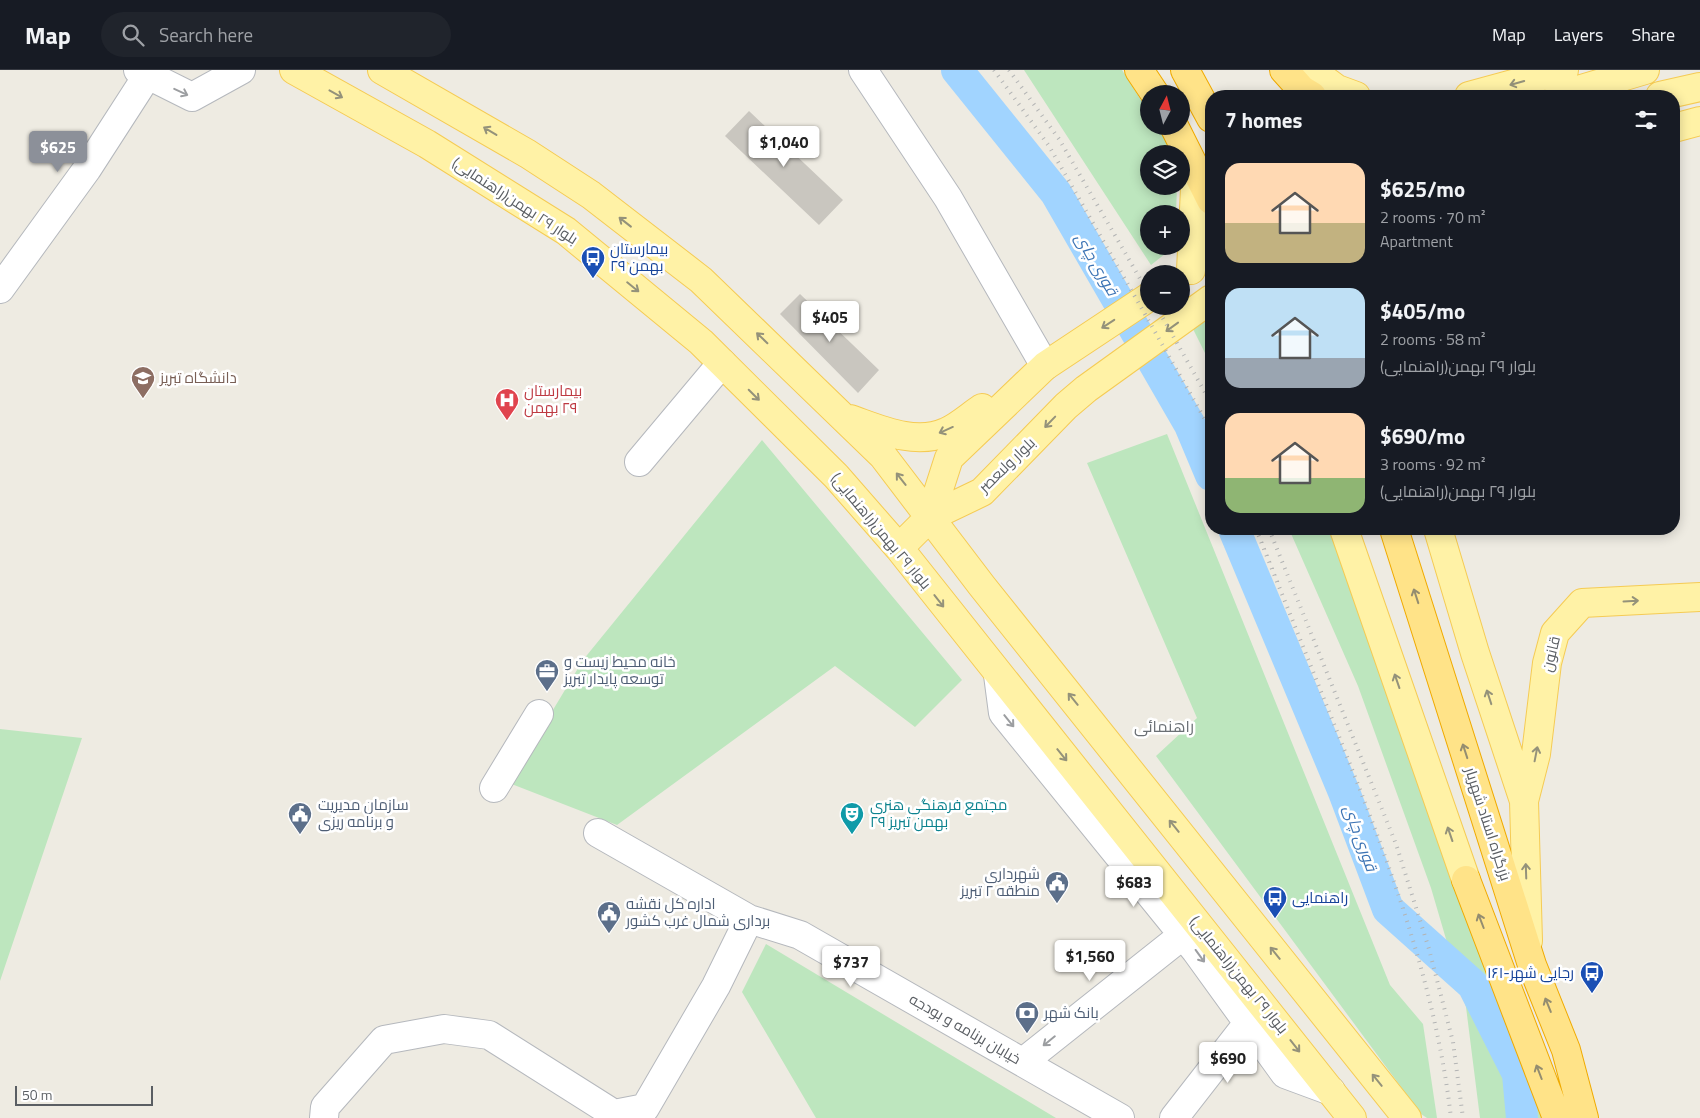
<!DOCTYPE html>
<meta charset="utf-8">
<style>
:root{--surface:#171b24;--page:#20242c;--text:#f1f3f6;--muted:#9ea1a6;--line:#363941;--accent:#8c9099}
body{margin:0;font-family:"Titillium Web",Cairo,sans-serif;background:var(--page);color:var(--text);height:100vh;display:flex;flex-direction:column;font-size:19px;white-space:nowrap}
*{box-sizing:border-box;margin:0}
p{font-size:16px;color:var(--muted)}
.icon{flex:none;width:28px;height:28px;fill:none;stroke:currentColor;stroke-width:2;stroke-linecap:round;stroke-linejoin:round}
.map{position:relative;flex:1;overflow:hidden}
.details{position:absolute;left:1205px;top:20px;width:475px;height:445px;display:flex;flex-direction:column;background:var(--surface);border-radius:20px;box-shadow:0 2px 12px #0003}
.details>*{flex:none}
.needle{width:32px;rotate:7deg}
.controls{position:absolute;left:1140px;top:15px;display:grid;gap:10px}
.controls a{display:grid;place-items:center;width:50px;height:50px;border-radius:50%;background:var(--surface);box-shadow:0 2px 12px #0003;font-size:25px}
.scale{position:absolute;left:15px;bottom:12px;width:138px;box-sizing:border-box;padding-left:5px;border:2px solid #5a5e63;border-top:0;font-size:14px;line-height:18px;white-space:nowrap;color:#5a5e63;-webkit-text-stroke:4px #fff;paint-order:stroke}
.price{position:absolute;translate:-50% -42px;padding:0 11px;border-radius:5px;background:#fff;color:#222;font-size:16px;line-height:32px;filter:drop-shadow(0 1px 2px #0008)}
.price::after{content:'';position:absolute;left:50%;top:30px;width:15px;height:11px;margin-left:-8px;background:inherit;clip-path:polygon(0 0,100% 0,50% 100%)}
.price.active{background:var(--accent);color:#fff}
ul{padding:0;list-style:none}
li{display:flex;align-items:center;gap:15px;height:125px;padding:0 20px}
li span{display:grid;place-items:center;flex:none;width:140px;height:100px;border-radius:15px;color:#555}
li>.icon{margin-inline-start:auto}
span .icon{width:60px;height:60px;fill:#fffc;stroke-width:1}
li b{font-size:21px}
h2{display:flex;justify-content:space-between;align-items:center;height:60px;padding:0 20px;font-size:21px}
header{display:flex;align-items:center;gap:30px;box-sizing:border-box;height:70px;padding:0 25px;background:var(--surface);border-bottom:1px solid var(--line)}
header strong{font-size:24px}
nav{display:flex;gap:28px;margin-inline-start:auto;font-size:18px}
.search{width:350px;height:45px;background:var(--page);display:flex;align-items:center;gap:12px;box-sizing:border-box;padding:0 18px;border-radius:28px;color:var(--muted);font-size:19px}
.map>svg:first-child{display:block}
.green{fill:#bde6be}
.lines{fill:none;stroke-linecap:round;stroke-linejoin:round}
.river{stroke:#a1d4ff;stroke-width:32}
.building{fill:#c9c6bf}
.minor-casing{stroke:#b5b8bd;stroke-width:30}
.major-casing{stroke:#f5cb54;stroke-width:30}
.highway-casing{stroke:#f0aa00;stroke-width:30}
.minor{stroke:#fff;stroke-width:28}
.major{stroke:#fff2a6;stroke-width:28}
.highway{stroke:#ffe388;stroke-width:28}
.rail{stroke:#b3b4b4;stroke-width:4;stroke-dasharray:1 6;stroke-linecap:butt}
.oneway{stroke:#94927a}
.oneway2{stroke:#9c9ea1}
.oneway3{stroke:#948d70}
.labels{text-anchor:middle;stroke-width:5;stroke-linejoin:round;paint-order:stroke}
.street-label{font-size:15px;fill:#5a5e63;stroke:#fff}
.transit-label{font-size:15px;fill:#164399;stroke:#fff;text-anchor:start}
.education-label{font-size:15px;fill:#785e54;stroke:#fff;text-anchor:start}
.health-label{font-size:15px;fill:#be3a42;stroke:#fff;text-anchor:start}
.service-label{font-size:15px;fill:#4e5e75;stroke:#fff;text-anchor:start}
.culture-label{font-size:15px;fill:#0d838f;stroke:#fff;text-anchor:start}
.water-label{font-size:16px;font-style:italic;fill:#3b73b4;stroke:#fff}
.neighbourhood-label{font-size:16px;fill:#6b7075;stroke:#fff}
</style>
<header>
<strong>Map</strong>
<div class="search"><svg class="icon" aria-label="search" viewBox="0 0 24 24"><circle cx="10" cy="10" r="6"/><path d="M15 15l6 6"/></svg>Search here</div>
<nav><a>Map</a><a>Layers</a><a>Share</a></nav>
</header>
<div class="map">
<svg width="1700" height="1048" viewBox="0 0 1700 1048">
<rect width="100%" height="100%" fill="#eeebe2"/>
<path class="green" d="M1024 0H1122L1149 43V56H1157L1174 84H1149V116H1177L1176 144H1149V176H1175L1151 195Z
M1211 235V295L1187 247Z
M1167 364 1390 915 1423 954 1437 1048H1427L1421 1044 1156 686 1197 648 1087 393Z
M762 370 962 610 915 657 835 596 617 755 509 713 583 590Z
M1289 459H1337L1551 1048H1480L1466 937 1431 818 1358 616Z
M0 659 82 668 0 911Z
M766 874 1056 1048H816L742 922Z"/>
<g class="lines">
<path class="river" d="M957 0 1056 123 1190 355 1211 405
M1234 459 1344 722 1388 839 1473 915 1518 1004 1522 1048"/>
</g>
<path class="building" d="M749 41 843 130 819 155 725 66Z
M800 224 879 300 858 323 780 244Z"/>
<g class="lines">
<g class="minor-casing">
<path id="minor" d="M138 0 192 27 241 0
M863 0 948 128 1045 296
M0 219 87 99 147 6
M639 392 722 293
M998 605 1003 643 1196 881 1285 1004 1331 1021
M494 718 539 644
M598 763 749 849 800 865 1120 1048
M1023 992 1183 865
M324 1048 325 1037 384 970 444 959 489 965 614 1044 645 1038 716 916 749 849
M1174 1048 1248 953"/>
</g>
<g class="major-casing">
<path id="major" d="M294 0 427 74 566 161 701 272 836 406 899 478 1352 1048
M382 0 528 84 591 125 701 210 883 386 982 516 1407 1048
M1311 0 1337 19 1356 26
M1469 26 1564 0
M1558 26 1645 0
M1660 26 1700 17
M1674 58 1700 51
M1191 200 1196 99
M850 349C879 359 915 376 946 362 958 357 970 346 982 338
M930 447 949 388 1045 296 1149 227
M1344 459 1466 810
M1438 459 1475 583 1524 731 1528 871
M899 478 930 447 982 422 1066 336 1086 319 1211 229
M1524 731 1536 684 1547 593 1555 563 1582 533 1700 527"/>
</g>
<g class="highway-casing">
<path id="highway" d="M1139 0 1155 24
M1185 0 1211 48
M1284 0 1302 20 1312 26
M1174 56 1211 130
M1394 459 1532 895 1566 980 1584 1048
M1466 810 1557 1048"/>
</g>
<use href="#minor" class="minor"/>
<use href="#major" class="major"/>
<use href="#highway" class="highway"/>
<path class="rail" d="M994 0 1049 76 1211 360
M1009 0 1059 69 1149 224
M1156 236 1211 333
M1256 459C1284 529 1312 599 1340 669 1389 792 1436 916 1451 1048
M1269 459 1396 774 1429 879 1453 972 1463 1048"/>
</g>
<defs><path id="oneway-shaft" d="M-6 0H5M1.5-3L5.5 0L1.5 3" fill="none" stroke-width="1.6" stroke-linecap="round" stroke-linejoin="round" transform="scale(1.25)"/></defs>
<g class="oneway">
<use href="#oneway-shaft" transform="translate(1517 13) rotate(164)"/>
<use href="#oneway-shaft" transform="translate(336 24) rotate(29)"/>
<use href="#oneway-shaft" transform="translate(490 61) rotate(-149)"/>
<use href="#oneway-shaft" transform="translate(625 152) rotate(-142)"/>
<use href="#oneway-shaft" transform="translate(633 217) rotate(39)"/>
<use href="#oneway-shaft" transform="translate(1108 254) rotate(147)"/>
<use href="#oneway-shaft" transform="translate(1172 257) rotate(144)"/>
<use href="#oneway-shaft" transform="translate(762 268) rotate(-136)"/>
<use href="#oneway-shaft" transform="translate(754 325) rotate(45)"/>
<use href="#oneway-shaft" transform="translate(1050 352) rotate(134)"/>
<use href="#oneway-shaft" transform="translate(946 360) rotate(156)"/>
<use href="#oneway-shaft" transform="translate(901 409) rotate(-128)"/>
<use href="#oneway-shaft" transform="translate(939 531) rotate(52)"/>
<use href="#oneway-shaft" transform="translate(1631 531) rotate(-3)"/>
<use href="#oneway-shaft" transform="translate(1397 611) rotate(-109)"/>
<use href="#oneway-shaft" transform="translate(1489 627) rotate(-108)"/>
<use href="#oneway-shaft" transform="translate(1073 629) rotate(-129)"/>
<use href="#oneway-shaft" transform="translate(1536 684) rotate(-79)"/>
<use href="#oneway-shaft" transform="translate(1062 685) rotate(51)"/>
<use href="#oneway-shaft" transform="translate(1174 756) rotate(-129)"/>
<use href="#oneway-shaft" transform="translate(1450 764) rotate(-109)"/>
<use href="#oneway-shaft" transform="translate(1526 801) rotate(-92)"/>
<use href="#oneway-shaft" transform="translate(1275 883) rotate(-129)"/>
<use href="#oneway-shaft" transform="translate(1295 976) rotate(52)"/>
<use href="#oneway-shaft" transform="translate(1377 1010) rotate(-129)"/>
</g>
<g class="oneway2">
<use href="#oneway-shaft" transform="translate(181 22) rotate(25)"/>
<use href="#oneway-shaft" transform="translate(1009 651) rotate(51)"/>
<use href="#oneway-shaft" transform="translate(1200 886) rotate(54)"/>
<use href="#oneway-shaft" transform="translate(1049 971) rotate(141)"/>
</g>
<g class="oneway3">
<use href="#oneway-shaft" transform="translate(1416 526) rotate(-108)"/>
<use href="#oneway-shaft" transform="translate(1465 681) rotate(-108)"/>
<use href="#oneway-shaft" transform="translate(1481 851) rotate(-111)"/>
<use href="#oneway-shaft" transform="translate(1548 935) rotate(-112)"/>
<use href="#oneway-shaft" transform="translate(1539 1002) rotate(-111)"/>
</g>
<defs>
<g id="bus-pin" transform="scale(1.25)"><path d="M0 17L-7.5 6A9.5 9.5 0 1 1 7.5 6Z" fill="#1a4fb4" stroke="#fff"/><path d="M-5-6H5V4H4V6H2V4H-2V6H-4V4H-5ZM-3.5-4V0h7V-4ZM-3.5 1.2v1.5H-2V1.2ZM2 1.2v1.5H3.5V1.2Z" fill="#fff"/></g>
<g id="university-pin" transform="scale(1.25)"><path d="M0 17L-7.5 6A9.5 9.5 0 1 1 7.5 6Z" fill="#8d6e63" stroke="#fff"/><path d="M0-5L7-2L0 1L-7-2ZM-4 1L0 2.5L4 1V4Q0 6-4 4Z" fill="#fff"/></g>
<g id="hospital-pin" transform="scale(1.25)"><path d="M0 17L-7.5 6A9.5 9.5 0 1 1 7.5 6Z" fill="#e0444e" stroke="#fff"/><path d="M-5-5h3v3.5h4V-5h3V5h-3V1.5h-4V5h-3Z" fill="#fff"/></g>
<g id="office-pin" transform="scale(1.25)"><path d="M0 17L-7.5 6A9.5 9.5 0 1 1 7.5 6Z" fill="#5c6f8a" stroke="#fff"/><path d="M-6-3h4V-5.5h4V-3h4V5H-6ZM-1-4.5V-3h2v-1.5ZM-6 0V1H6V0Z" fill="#fff"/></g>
<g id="civic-pin" transform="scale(1.25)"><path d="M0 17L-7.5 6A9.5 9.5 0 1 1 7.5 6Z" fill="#5c6f8a" stroke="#fff"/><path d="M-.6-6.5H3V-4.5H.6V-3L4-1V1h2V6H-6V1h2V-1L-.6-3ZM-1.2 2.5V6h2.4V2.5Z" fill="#fff"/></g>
<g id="theatre-pin" transform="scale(1.25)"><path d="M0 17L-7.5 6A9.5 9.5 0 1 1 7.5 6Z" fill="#0f9aa8" stroke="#fff"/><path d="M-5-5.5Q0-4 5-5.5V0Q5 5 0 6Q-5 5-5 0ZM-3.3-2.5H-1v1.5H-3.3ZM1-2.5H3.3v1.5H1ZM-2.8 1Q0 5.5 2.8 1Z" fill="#fff"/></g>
<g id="bank-pin" transform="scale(1.25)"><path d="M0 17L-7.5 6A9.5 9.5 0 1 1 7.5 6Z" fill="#5c6f8a" stroke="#fff"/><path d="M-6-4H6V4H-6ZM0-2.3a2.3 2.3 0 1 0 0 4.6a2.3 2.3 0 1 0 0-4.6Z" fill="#fff"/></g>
</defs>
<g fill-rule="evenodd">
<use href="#bus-pin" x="593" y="188"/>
<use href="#university-pin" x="143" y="308"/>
<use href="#hospital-pin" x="507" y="330"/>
<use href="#office-pin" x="547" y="601"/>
<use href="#civic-pin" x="300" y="744"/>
<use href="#theatre-pin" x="852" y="744"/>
<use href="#civic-pin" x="1057" y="813"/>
<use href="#bus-pin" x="1275" y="828"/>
<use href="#civic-pin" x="609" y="843"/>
<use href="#bus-pin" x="1592" y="903"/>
<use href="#bank-pin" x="1027" y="943"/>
</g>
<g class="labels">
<g class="street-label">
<text transform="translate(515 131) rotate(33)" y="5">بلوار ٢٩ بهمن(راهنمایی)</text>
<text transform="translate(1007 395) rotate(-44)" y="5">بلوار ولىعصر</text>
<text transform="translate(881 461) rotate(50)" y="5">بلوار ٢٩ بهمن(راهنمایی)</text>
<text transform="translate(1551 584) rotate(-76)" y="5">قانون</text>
<text transform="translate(1488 754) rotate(72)" y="5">بزرگراه استاد شهریار</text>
<text transform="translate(1239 905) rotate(51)" y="5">بلوار ٢٩ بهمن(راهنمایی)</text>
<text transform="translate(965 959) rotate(30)" y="5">خیابان برنامه و بودجه</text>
</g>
<g class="transit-label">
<text x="610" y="184">بیمارستان<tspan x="610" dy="17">۲۹ بهمن</tspan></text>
<text x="1292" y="833">راهنمایی</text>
<text x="1574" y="908" text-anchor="end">۱۶۱-رجایی شهر</text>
</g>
<g class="education-label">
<text x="160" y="313">دانشگاه تبریز</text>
</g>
<g class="health-label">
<text x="524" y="326">بیمارستان<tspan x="524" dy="17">٢٩ بهمن</tspan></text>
</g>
<g class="service-label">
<text x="564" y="597">خانه محیط زیست و<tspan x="564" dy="17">توسعه پایدار تبریز</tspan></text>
<text x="318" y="740">سازمان مدیریت<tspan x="318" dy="17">و برنامه ریزی</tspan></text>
<text x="1040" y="809" text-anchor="end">شهرداری<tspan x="1040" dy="17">منطقه ۲ تبریز</tspan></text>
<text x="626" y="839">اداره کل نقشه<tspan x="626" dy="17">برداری شمال غرب کشور</tspan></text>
<text x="1044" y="948">بانک شهر</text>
</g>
<g class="culture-label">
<text x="870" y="740">مجتمع فرهنگی هنری<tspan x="870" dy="17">۲۹ بهمن تبریز</tspan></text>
</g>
<g class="water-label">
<text transform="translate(1097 194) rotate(60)" y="6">قوری چای</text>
<text transform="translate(1361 768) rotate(70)" y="6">قوری چای</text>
</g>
<g class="neighbourhood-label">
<text x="1164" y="662">راهنمائی</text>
</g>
</g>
</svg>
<div class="controls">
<a><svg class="needle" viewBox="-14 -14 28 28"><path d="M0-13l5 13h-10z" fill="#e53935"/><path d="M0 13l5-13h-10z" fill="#9ea1a6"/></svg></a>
<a><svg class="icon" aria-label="layers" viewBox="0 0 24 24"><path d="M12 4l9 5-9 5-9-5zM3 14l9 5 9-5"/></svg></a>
<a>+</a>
<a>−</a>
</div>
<div class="scale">50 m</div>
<b class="price" style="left:784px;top:98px">$1,040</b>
<b class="price active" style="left:58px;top:103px">$625</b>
<b class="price" style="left:830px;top:273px">$405</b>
<b class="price" style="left:1134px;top:838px">$683</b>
<b class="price" style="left:1090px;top:912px">$1,560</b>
<b class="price" style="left:851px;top:918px">$737</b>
<b class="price" style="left:1228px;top:1014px">$690</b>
<section class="details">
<h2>7 homes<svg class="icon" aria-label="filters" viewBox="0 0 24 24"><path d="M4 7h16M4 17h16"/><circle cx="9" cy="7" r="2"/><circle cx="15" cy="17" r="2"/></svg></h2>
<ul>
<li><span style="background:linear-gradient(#ffd9b3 60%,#c2b280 0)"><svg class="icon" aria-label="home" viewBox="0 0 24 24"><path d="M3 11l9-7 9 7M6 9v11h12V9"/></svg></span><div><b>$625/mo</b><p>2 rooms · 70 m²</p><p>Apartment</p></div></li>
<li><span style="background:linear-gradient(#bfe0f5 70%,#9aa5b1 0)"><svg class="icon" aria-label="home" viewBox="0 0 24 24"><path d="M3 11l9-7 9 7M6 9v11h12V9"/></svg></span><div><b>$405/mo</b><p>2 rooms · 58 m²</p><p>بلوار ٢٩ بهمن(راهنمایی)</p></div></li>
<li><span style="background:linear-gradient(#ffd9b3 65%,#8fb573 0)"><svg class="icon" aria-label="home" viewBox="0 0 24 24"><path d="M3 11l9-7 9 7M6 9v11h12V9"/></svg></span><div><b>$690/mo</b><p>3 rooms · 92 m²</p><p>بلوار ٢٩ بهمن(راهنمایی)</p></div></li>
</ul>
</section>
</div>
